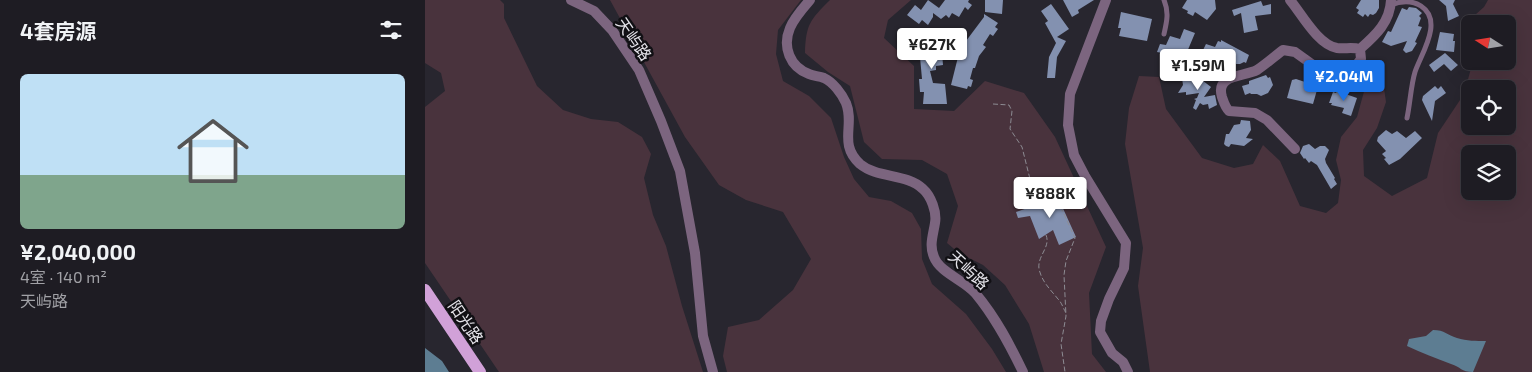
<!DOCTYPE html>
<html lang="zh">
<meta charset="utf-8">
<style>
:root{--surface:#1e1c23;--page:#2b2930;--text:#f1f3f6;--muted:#a1a1a6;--line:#3c3a41;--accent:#1a73e8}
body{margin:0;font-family:"Exo 2","Noto Sans SC",sans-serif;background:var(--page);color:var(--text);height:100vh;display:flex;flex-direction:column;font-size:19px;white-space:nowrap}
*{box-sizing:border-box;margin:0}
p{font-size:16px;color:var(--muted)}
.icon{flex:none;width:28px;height:28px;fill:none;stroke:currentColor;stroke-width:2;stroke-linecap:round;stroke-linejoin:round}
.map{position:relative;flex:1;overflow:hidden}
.sheet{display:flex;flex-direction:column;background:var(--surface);width:425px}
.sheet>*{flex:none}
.needle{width:32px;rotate:282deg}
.controls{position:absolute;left:1036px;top:15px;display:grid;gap:10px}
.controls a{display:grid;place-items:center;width:55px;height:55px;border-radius:8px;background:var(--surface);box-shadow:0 5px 20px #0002,0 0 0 1px var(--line);font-size:25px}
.price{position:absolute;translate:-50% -42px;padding:0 11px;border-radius:5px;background:#fff;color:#222;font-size:16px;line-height:32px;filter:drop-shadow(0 1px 2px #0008)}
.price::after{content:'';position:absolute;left:50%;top:30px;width:15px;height:11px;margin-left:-8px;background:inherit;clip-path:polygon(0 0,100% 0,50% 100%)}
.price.selected{background:var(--accent);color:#fff}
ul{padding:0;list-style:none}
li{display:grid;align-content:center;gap:10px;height:265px;padding:0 20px}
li+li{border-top:1px solid var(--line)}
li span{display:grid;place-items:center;height:155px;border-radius:8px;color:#555}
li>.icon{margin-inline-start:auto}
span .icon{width:90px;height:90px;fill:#fffc;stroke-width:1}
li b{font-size:21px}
h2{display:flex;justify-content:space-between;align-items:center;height:60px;padding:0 20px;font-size:21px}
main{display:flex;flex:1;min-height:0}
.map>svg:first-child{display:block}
.green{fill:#49333d;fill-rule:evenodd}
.water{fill:#5d7d92}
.building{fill:#8391b0}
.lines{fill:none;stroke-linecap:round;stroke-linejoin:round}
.path{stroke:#8d8c93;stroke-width:1;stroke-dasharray:5 2.5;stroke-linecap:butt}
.service{stroke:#7c657f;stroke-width:5}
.minor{stroke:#7c657f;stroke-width:10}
.tertiary{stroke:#7c657f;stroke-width:10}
.primary{stroke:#d1a1d8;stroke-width:12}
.labels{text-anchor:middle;stroke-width:5;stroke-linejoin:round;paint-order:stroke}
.street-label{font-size:16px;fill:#e5e4ea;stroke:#111014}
</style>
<main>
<section class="sheet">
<h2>4套房源<svg class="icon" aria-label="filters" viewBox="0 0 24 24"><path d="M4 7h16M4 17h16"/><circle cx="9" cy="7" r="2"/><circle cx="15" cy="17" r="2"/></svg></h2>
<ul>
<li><span style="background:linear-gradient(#bfe0f5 65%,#7fa58c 0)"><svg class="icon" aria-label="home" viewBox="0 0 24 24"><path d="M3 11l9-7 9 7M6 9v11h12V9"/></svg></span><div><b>¥2,040,000</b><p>4室 · 140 m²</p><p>天屿路</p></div></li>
</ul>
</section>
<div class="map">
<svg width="1107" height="372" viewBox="0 0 1107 372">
<rect width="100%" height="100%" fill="#28262f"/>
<path class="green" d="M0 0H75L79 4V18L112 86 138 110 166 119 193 122 217 137 226 154 219 178 228 215 241 246 257 306 278 372H74L0 263V107L20 91 16 73 0 63Z
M185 0H376L353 30 351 54 358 81 384 96 406 118 419 157 429 179 444 197 466 201 487 213 496 229 497 259 507 284 541 314 567 349 581 372H302L298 356 303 327 334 320 368 290 386 259 358 212 321 200 294 185 260 137Z
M405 0H486L463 20 459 38 489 66V109L529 111 560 81 599 93 630 137 681 247 664 293 667 354 681 372H619L604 324 580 285 558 265 534 253 522 243 533 206 522 174 497 160 457 159 439 142 425 86 403 72 380 53C381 24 385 20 405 0Z
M1063 0H1107V372H725L713 286 718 248 700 144 704 108 714 76 734 77 741 109 777 158 809 168 828 164 838 145 855 161 875 206 901 213 913 203 916 180 911 160 916 137 932 117 940 88H959L961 102 952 128 938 150 939 176 967 196 1002 178 1013 133 1039 94 1048 61H1082V24H1045V26L1042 22 1059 7ZM1045 89H1082V126H1045ZM1045 154H1082V191H1045Z"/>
<path class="water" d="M1008 330C1020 330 1022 335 1032 338 1042 341 1051 341 1061 341L1048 372C1036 372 1036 367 1026 364 1011 358 997 353 982 346L984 339 1001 336Z
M0 348 17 361 24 372H0Z"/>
<path class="building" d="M503 0 514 8 520 0H544L543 2 547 5 543 10 540 7 534 17 527 13 524 18 521 15 516 19 508 13V17L503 25 497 20 494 24 482 15 490 5 496 10Z
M560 0H578L577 14 560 12Z
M638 0H669L653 10 654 13 647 17Z
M762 0H790L791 9 782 20 770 12 768 16 762 13 763 11 757 8Z
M936 0H954V8L951 13 948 15 945 14 943 17 940 14 938 17 932 13 934 10 931 8Z
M1014 0H1030L1028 4 1034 16 1023 21 1021 6Z
M836 1 838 6 846 4V14L830 16 833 30 819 33 816 13 809 16 807 10Z
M626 4 644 29 632 37 641 41 632 57 630 78H622L624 57 631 43 620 23 623 21 616 11Z
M984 7 991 8 997 13 994 16 996 18 993 26 997 27 990 42 992 43 987 51 981 53 978 50 982 41 966 46 957 42 963 31 966 32 977 8 982 10Z
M696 12 727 19 722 41 694 36 696 28H693Z
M559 14 573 23 570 27 573 29 568 36 565 34 558 45 561 47 554 56 550 68H548L545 79 548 80 546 87 543 86 542 89 526 85 535 49 559 17Z
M759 29 770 33 762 52 757 50 754 57 745 53 742 61 735 58 737 53 732 52 735 44 741 45 745 36 755 39Z
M1015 32 1029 34 1028 41H1030L1029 52 1011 50Z
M511 33 512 37H517L520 53H517L518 65 511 66V70L505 71 508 83 520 84 522 104H498L499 92H495L494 79H497L495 57 500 56 497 36Z
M796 40 824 55 821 63 819 62 815 64H811L810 61 797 56 796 57 787 53 785 57 776 54 781 44 790 47 793 41 796 42Z
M1020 53 1033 65 1026 71 1019 64 1009 72 1004 65Z
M769 74 774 75 773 77 786 87 779 97 790 95 792 105 784 109 783 104 778 105 775 103 771 110 768 108 771 100 769 99 772 98 774 93 761 95V92L753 93 758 85 757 78 762 75Z
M841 75 843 78 845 77 848 85 843 93 836 96 832 94H826L825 93 820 95 817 86 824 84V81Z
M871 79 889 85 888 89 892 90 888 104 862 98 867 80Z
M1010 86 1013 89 1016 86 1021 93 1010 101 1007 121 997 100 998 96Z
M912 91 932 98 926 116 917 113 919 108 906 105 907 103H904L908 92 911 93Z
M816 120 825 121 826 130 821 138 828 139 819 146 806 144 804 147 801 146 799 144 801 134H804L809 125 815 124Z
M961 130 967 134 972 131 981 138 990 131 997 138 975 159 964 165 959 159 961 158 957 154 961 151 952 141 953 137Z
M884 144 890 149 895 146H900L904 150 900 159 901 163 910 178 909 179 912 184 906 189 892 165 886 161 884 163 880 158 879 159 875 153 878 146Z
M631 193 651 237 634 245 628 230 614 239 605 216 593 218 591 212 614 204 613 202Z"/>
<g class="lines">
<path class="path" d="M568 104 584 105 587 111 585 129 597 147 606 183 613 202 629 196C638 209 643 224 650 238L641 261 639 275 641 316 636 344 640 372
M621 235C626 247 612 256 614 269 617 282 625 289 633 299 637 303 638 308 641 313"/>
<path class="service" d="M739 0C744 12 742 21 739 34
M966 5C975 1 987 0 996 6 1019 21 996 54 990 72 986 85 985 104 982 118"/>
<path class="minor" d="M681 0 645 94 643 125 649 155 660 176 701 243 699 268 684 299 676 321 675 332 687 353 698 362 703 372
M865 0C876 13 893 45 912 48 920 49 927 47 935 49 951 35 965 22 966 0
M870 149 842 120 830 113 804 111C800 107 799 103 797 97 790 74 819 77 832 70 841 64 850 56 858 50L870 52 902 75 926 72 936 59 935 49"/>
<path class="tertiary" d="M146 0 169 11 187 30 214 70 236 121 255 171 270 253 278 336 288 372
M385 0C378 8 369 18 365 28 357 47 365 67 384 74 388 76 394 76 399 78 408 82 417 94 421 103 430 125 413 144 435 164 453 179 481 173 498 189 506 196 512 212 510 223 508 236 504 245 509 257 515 273 541 281 551 294 571 318 585 345 598 372"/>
<path class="primary" d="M0 290 55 372"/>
</g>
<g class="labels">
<g class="street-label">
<text transform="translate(209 39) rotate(55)" y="6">天屿路</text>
<text transform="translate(544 270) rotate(43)" y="6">天屿路</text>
<text transform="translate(41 322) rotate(56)" y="6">阳光路</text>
</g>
</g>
</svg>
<div class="controls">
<a><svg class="needle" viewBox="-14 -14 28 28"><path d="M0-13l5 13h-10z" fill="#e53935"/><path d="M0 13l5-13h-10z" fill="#a1a1a6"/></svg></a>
<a><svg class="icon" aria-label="locate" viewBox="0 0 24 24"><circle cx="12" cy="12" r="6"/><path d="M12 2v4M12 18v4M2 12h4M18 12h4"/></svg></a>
<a><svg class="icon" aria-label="layers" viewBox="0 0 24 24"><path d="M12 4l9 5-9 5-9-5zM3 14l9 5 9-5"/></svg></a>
</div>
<b class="price" style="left:507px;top:70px">¥627K</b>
<b class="price" style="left:773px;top:91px">¥1.59M</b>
<b class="price selected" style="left:919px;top:102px">¥2.04M</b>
<b class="price" style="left:625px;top:219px">¥888K</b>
</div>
</main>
